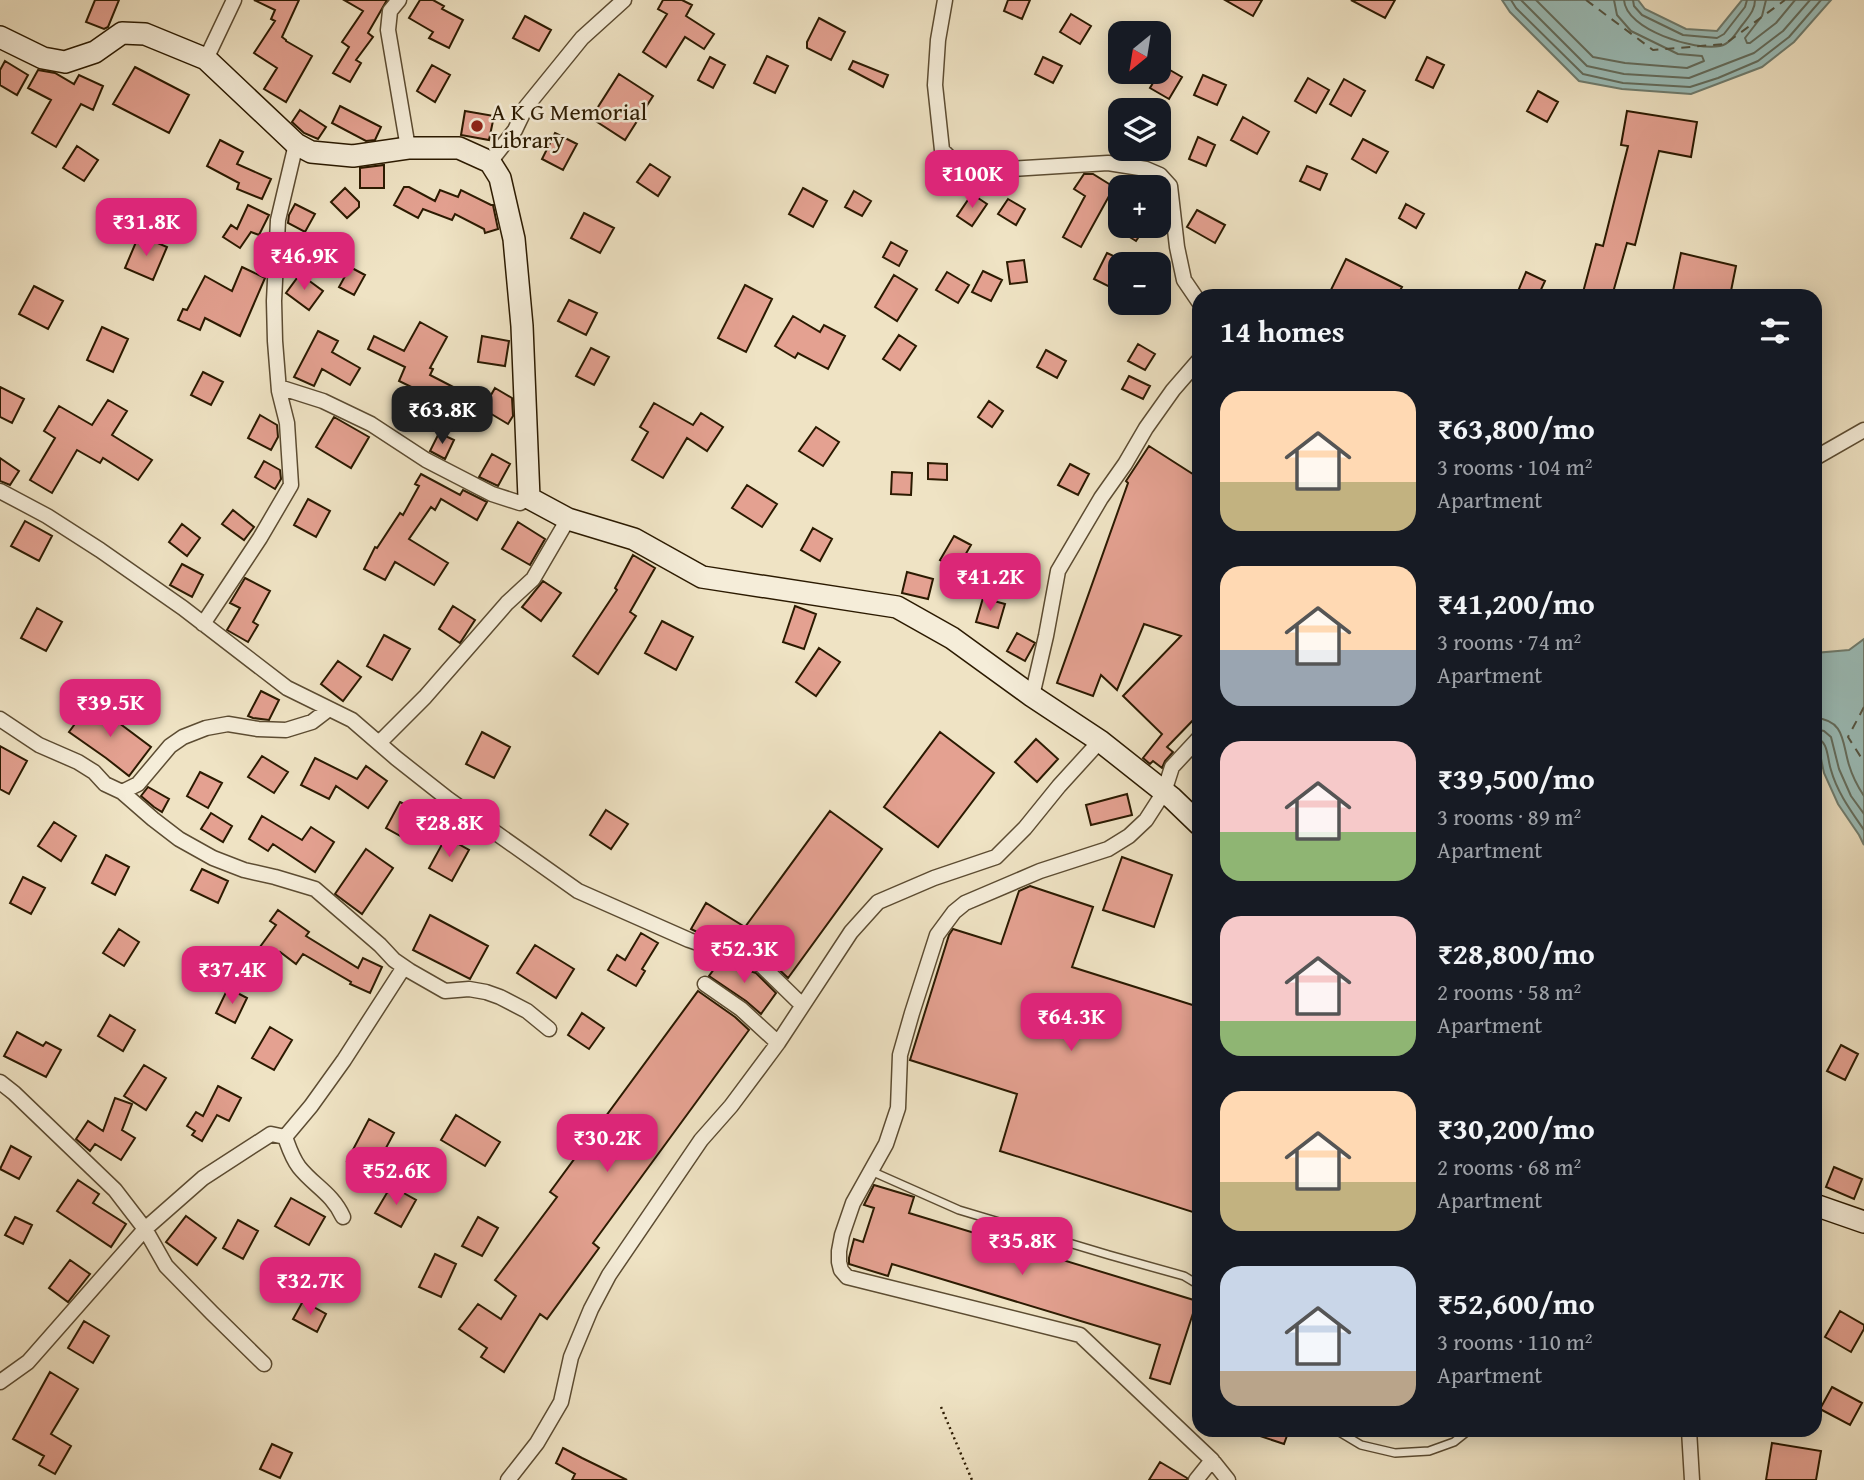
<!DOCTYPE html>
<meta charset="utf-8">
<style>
:root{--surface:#171b24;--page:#20242c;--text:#f1f3f6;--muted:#9ea1a6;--accent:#db2777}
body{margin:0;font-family:"Gentium Book Plus",serif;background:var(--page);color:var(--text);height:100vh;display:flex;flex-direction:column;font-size:26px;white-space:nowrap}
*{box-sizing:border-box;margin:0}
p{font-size:23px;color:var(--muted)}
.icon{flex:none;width:38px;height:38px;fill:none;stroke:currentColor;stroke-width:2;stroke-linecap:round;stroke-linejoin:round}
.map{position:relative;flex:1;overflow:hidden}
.sheet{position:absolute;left:1192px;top:289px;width:630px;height:1148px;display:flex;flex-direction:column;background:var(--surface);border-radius:21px;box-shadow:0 4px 18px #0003}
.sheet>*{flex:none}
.needle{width:46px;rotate:210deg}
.buttons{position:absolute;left:1108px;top:21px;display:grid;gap:14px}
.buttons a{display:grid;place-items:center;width:63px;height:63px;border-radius:14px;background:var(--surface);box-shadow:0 4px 18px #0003;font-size:35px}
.price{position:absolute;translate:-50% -60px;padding:0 16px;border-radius:14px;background:var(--accent);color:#fff;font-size:23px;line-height:46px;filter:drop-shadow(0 2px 4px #0008)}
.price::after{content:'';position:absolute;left:50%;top:42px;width:21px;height:16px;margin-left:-10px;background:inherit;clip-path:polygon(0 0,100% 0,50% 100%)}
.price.selected{background:#222;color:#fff}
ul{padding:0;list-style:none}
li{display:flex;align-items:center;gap:21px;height:175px;padding:0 28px}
li span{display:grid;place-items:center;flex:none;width:196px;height:140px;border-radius:21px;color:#555}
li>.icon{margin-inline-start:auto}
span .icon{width:84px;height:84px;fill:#fffc;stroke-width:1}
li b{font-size:30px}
h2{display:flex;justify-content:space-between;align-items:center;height:84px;padding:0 28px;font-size:30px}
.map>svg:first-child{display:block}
.water{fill:#9abdb9;stroke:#6e7c6f;stroke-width:2}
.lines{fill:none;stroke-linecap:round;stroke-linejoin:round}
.shore{stroke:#626c5d;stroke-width:2}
.ferry{stroke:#525341;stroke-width:2;stroke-dasharray:9 7;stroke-linecap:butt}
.building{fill:#e4a191;stroke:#2b1a01;stroke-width:2}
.service-casing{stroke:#5c4c32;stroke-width:10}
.minor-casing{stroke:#5c4c32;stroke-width:17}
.secondary-casing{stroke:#2b1a01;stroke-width:24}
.path{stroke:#2b1a01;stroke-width:2.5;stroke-dasharray:2 3.5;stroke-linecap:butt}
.service{stroke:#f5edd9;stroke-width:7}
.minor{stroke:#f5edd9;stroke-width:14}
.secondary{stroke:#f5edd9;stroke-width:21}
.poi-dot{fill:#8f2418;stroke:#f5edd9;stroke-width:2.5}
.labels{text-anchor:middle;stroke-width:5;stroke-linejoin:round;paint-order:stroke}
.poi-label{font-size:24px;fill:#2b1a01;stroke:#f5edd9;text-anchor:start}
</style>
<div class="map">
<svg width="1864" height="1480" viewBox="0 0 1864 1480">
<rect width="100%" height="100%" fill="#efe3c4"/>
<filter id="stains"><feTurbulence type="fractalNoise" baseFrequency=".00286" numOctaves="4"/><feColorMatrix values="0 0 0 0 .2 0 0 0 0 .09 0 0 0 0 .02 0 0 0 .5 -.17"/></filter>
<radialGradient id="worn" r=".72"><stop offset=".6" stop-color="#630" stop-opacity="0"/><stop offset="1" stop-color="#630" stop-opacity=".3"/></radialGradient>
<path class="water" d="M1502 0H1638L1645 9 1686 29 1717 31 1742 0H1831L1794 42 1762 67 1691 94 1622 89 1579 81 1510 12Z
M1864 639V845L1859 835 1838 804 1824 773 1815 730V653L1849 650Z"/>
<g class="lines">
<path class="shore" d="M1511 0 1516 8 1583 74 1623 83 1690 87 1718 78 1758 61 1789 37 1821 0
M1521 0 1587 66 1624 74 1689 78 1754 53 1783 31 1810 0
M1536 0 1593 57 1625 63 1687 68 1704 61 1702 56 1678 54 1631 31 1617 15 1614 0
M1624 0C1626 30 1695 51 1720 46 1731 44 1737 31 1743 24 1749 16 1755 10 1755 0
M1633 0 1634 6 1642 15 1683 35 1717 38 1724 34 1745 7 1747 0
M1766 0 1762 16 1745 38 1747 43H1750L1776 23 1795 0
M1815 718C1845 720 1842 742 1849 765 1852 775 1858 787 1864 796
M1815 729 1824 731 1831 737 1839 769 1851 796 1864 814
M1815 738C1829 740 1827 759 1831 770 1837 792 1851 811 1864 830"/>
<path class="ferry" d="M1586 0 1653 50 1725 44 1785 0
M1864 707 1848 737 1864 762"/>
</g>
<path class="building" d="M95 0H119L108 27 104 29 86 22Z
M254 0H299L282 37 286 40V41L312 56 286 102 264 89 277 68 254 53 275 21 271 19 275 10Z
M344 0H387L368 33 373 37 356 60 361 63 350 82 333 73 349 47 342 42 363 11Z
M420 0H433L444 6 442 9 463 20 449 48 429 38 433 32 409 18Z
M663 0H682L692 5 686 16 714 34 704 49 685 37 666 67 643 52 667 14 658 9Z
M1008 0H1030L1022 19 1004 11Z
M1225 0H1262L1253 16Z
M1351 0H1395L1385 18Z
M1071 14 1091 26 1080 44 1060 32Z
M525 16 551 30 539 51 513 38Z
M819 18 845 32 831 60 807 48V42Z
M767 56 788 66 775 93 754 83Z
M710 57 725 65 713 88 698 80Z
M1043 57 1062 66 1053 83 1035 74Z
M1427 57 1444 65 1433 88 1416 80Z
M5 61 28 75 17 95 0 85V70Z
M853 61 888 75 883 87 849 69Z
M432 65 450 75 435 102 417 91Z
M1163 66 1182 77 1169 99 1150 88Z
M135 67 189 95 169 133 113 104Z
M38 70 55 73 74 84 79 75 103 86 93 110 81 104 56 147 32 133 51 100 28 88Z
M619 74 653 96 625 140 591 118Z
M1203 75 1226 85 1217 105 1194 95Z
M1308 78 1329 90 1316 113 1295 101Z
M1344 79 1365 91 1351 116 1330 104Z
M1538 91 1558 102 1547 122 1527 111Z
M340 106 381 127 375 140 366 141 332 123Z
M300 110 326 127 318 139 304 133 292 122Z
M465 111 494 116 489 140 461 135Z
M1627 111 1697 122 1691 157 1659 151 1635 245 1627 243 1612 296H1582L1596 244 1603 246 1628 146 1621 145Z
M1243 117 1269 132 1257 154 1231 140Z
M555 133 577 144 563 170 542 159Z
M1198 137 1215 145 1206 166 1189 159Z
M1363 139 1388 152 1376 173 1352 159Z
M220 140 243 152 237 164 271 179 262 199 237 189 239 183 207 166Z
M77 146 98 160 84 181 63 168Z
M650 164 670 177 658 196 637 182Z
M384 165V188H360V168Z
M1307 166 1327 174 1320 190 1300 181Z
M1084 174H1093L1114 187 1081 247 1063 237 1085 196 1074 189Z
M404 187H409L435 201 440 190 458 197 461 190 491 205H493L498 229 485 233 484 229 455 214 452 220 423 209 418 218 394 205Z
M345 188 359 202V207L347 218 331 202Z
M803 188 827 201 813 227 789 214Z
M854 191 871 201 862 216 845 207Z
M972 194 987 204 972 226 957 216Z
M1008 199 1025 209 1016 225 998 214Z
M295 204 315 214 305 232 288 223 289 215Z
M1406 204 1424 214 1416 228 1399 218Z
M248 205 269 215 259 235 251 232 240 248 223 237 231 225 237 229Z
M1197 210 1225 225 1215 243 1187 227Z
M584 213 614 228 600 253 571 238Z
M1112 226H1146L1136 241Z
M139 235 167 247 153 280 125 268Z
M891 242 907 251 899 266 883 257Z
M1107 253 1120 259V276L1114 289 1094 279Z
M1681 253 1736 266 1730 296H1672Z
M1346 259 1402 287 1397 296H1328Z
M1024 260 1027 282 1010 284 1007 262Z
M242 267 265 278 240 336 205 318 200 330 178 320 183 309 187 310 205 276 232 291Z
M350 267 365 275 354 295 339 287Z
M983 271 1002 280 991 301 972 292Z
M947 272 969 285 958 303 936 290Z
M1526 272 1545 281 1538 296H1516Z
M300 274 323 291 309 310 286 293Z
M894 275 917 289 897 321 875 307Z
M745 285 772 299 746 352 718 338Z
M34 286 63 301 48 329 19 314Z
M569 300 597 313 586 335 558 321Z
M793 316 820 332 824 325 845 336 828 369 798 353 795 358 775 346Z
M420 322 447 337 430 368 433 369 430 375 461 391 449 412 430 401 432 397 399 381 405 367 368 349 374 336 404 351Z
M102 327 128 339 113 372 87 360Z
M318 331 338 341 332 352 360 368 350 385 322 369 314 386 294 377Z
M899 335 916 346 900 370 883 359Z
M482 336 509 341 505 366 478 362Z
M1138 344 1155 354 1145 370 1128 361Z
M591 348 609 357 594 385 576 376Z
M1046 350 1066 361 1057 378 1037 367Z
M203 372 223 382 211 405 191 395Z
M1129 376 1150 386 1143 399 1122 389Z
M0 387 24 399 12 423 0 417Z
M495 388 512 398 513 416 508 424 483 409Z
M108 400 127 411 112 435 152 460 138 480 103 458 100 463 77 450 52 493 30 480 55 438 44 431 59 406 92 425Z
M989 401 1003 411 992 427 978 417Z
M654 403 693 425 701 413 723 427 707 451 687 438 663 478 632 460 648 432 640 427Z
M260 415 277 425 278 437 271 450 248 438Z
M334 417 369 437 351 468 316 447Z
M816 427 839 442 823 466 799 451Z
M439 433 454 440 445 459 430 451Z
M1149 446 1199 478V714L1167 747 1173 752 1165 761 1162 768 1153 761 1150 764 1143 758 1162 734 1123 696 1181 636 1144 624 1117 690 1101 675 1093 696 1057 683 1128 483 1126 481Z
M492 454 510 464 498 486 479 477Z
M0 458 19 471 10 485 0 481Z
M264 461 280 470 281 479 275 489 255 477Z
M928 463 947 464V480L928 479Z
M1070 464 1089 474 1078 495 1058 485Z
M892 472 912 473 911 495 891 494Z
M421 474 460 495 463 490 487 502 477 520 441 499 435 510 431 507 409 539 448 563 434 585 395 562 385 580 364 569 375 547 377 548 400 513 403 515 419 486 415 484Z
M747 485 777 504 762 527 732 508Z
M308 499 330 511 316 537 294 525Z
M233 510 254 527 244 540 222 524Z
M25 521 52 536 39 561 11 546Z
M518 522 545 539 530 565 502 549Z
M182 524 200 538 187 556 169 542Z
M813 528 832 539 820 561 801 550Z
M954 536 971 545 957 569 940 560Z
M633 555 655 568 630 612 636 616 598 674 573 656 617 590 615 588Z
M182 564 203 575 192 597 170 585Z
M907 572 933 579 928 599 902 593Z
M245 578 270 591 253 622 258 625 248 642 227 630 240 608 230 603Z
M543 581 561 593 541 621 522 607Z
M983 598 1005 604 998 628 976 622Z
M453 606 475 620 460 643 439 629Z
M795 606 816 614 804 649 783 642Z
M37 608 62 622 46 651 21 638Z
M662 621 693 637 676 670 645 653Z
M1017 633 1035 643 1025 661 1007 651Z
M384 635 410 649 392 680 367 666Z
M819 648 840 662 816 696 796 682Z
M338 661 361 677 343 701 321 684Z
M261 691 279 700 269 720 253 718 248 716Z
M91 702 151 747 129 776 106 758 69 732Z
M482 732 510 747 494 778 466 764Z
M940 732 994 773 938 847 884 807Z
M1036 739 1058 759 1037 782 1015 762Z
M0 746 27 761 9 794 0 789Z
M262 756 288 772 274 793 248 777Z
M315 758 357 779 366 766 387 781 368 808 336 786 329 799 301 785Z
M200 772 222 783 208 808 187 796Z
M148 787 169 799 162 812 154 807 141 796Z
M1127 794 1132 815 1091 825 1086 805Z
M400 802 428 816 413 843 386 828Z
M606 810 628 824 611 849 590 835Z
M830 811 882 849 788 978 765 956 699 933 691 929 706 903 745 927Z
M211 813 232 826 223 842 201 829Z
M262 816 302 840 311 827 334 842 315 872 273 844 268 851 249 839Z
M54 822 76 836 61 861 38 846Z
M446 837 469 850 452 881 429 868Z
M366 849 393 868 362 914 335 894Z
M106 855 129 867 115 895 92 883Z
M1122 857 1172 875 1154 927 1103 910Z
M202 869 228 881 218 903 191 890Z
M23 877 45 888 31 914 10 903Z
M1030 886 1093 907 1072 967 1199 1007V1214L1000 1151 1017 1094 910 1060 949 935 953 929 1001 944 1019 891Z
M278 910 309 932 306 936 358 968 363 958 382 967 370 993 350 984 351 982 303 954 296 964 280 952 273 962 257 951 276 925 270 921Z
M430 915 488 946 470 979 413 950Z
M119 929 139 942 124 966 103 953Z
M641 933 658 943 642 969 645 971 636 986 608 970 617 955 625 960Z
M535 945 574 969 556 998 517 973Z
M720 961 756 973 776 993 761 1014 746 1001 709 976Z
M228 988 247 998 235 1023 216 1013Z
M698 991 735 1017 749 1030 593 1243 599 1248 547 1319 540 1314 504 1372 481 1357 487 1348 459 1329 478 1304 501 1319 516 1296 495 1280 557 1197 550 1192Z
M582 1013 604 1028 589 1049 568 1035Z
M110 1015 135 1030 123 1051 98 1036Z
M270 1027 292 1040 274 1070 252 1058Z
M17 1032 43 1046 46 1042 61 1050 46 1077 4 1056Z
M1841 1045 1858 1054 1845 1080 1827 1071Z
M144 1065 166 1078 146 1110 124 1096Z
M218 1086 241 1098 229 1121 217 1115 202 1141 192 1135 195 1131 187 1126 196 1112 203 1116Z
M115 1098 132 1104 122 1130 135 1138 121 1160 95 1144 90 1151 76 1139 88 1121 103 1131Z
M456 1115 500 1142 485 1166 441 1140Z
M369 1119 394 1133 372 1174 347 1161Z
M11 1146 31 1157 19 1179 0 1169Z
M1834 1167 1862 1179 1854 1199 1826 1187Z
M78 1180 99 1194 93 1203 126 1224 111 1247 57 1211Z
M874 1185 914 1197 909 1213 1197 1301 1170 1384 1150 1378 1160 1345 892 1264 888 1276 849 1264V1258L854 1239 863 1242 874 1208 864 1205Z
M391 1186 416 1200 401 1227 375 1213Z
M291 1198 325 1217 309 1245 275 1226Z
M186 1216 216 1238 197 1265 166 1242Z
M15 1217 32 1225 23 1244 5 1235Z
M478 1217 498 1228 482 1256 462 1246Z
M238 1220 258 1231 243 1259 223 1248Z
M435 1254 456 1264 441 1297 419 1287Z
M70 1260 90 1274 68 1302 49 1288Z
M303 1301 326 1314 317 1332 293 1319Z
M1840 1311 1864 1325V1329L1851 1352 1825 1337Z
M84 1321 109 1336 93 1363 68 1348Z
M50 1372 78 1389 51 1434 71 1446 55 1474 39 1465 44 1456 13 1439Z
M1832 1387 1862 1403 1850 1425 1820 1409Z
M1248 1430H1289L1284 1444 1248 1432Z
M1772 1443 1821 1451 1816 1480H1766Z
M272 1444 292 1453 280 1478 260 1469Z
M563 1448 582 1458 627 1480H572L575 1474 556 1463Z
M1160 1462 1187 1478V1480H1149Z"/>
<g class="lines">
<g class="service-casing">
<path id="service" d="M871 1171 959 1210 1109 1255 1184 1276 1199 1285
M1199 1323 1197 1333 1199 1351
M1336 1430 1361 1445 1395 1453 1429 1451 1454 1442 1469 1430"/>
</g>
<g class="minor-casing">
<path id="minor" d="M399 0 390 11 388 30 408 148
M945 0 938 40 935 85 942 150 957 165 977 171 1108 163 1146 169 1160 175 1170 186 1177 247 1184 280 1199 302
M206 59 234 0
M490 162 515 130 526 107 582 38 624 0
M279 387 323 401 371 424 426 460 492 494 520 503 529 498
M1815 458 1864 430
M0 491 47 516 100 550 183 608 287 688 352 720 396 758 448 799 578 891 689 940 761 965 802 1005
M203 624 260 538 291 485 287 423 279 391 275 341 274 301 278 220 296 144
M1032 696 1046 636 1058 571 1101 498 1125 464 1146 428 1173 390 1199 360
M0 719 39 745 78 762 94 772 105 784 122 792 138 784 170 746 183 737 206 728 228 724 258 729 286 730 312 722 329 709
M1199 738 1172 767 1164 792 1146 820 1129 836 1108 849 1040 871 965 903 954 912 937 935 912 1013 900 1055 898 1108 886 1144 853 1203 842 1235 839 1251V1262L841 1270 847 1277 1080 1335 1212 1460 1228 1480
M379 743 425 697 507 603 533 579 568 519
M122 792 153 819 179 839 213 858 244 870 275 877 315 889 380 945 394 960 410 971 445 991 469 989 486 992 500 997 527 1011 549 1029
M705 984 741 1009 778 1043
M0 1082 14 1093 115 1190 145 1229 166 1266 212 1313 264 1364
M343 1217C332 1193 314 1186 299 1167 292 1158 289 1148 285 1137L311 1106 344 1060 404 967
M0 1382 28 1362 145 1229 203 1178 271 1134 285 1137
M1689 1430 1692 1480
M508 1480 537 1443 561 1402 571 1357 591 1309 609 1275 701 1140 731 1106 778 1043 851 932 878 902 934 878 996 857 1025 828 1059 786 1100 741
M1196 1480 1212 1460"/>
</g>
<g class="secondary-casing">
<path id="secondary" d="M0 37 43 58 65 62 95 52 122 33 145 34 206 59 296 144 311 152 353 156 408 148H459L490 162 500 178 514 239 522 326 529 498 568 519 634 539 702 577 897 607 952 638 1032 696 1100 741 1172 798 1199 824
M1815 1205 1864 1222"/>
</g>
<path class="path" d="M941 1407 972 1480"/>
<use href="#service" class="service"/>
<use href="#minor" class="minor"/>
<use href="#secondary" class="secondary"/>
</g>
<circle class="poi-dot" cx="477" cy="126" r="7"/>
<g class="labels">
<g class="poi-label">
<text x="491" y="120">A K G Memorial<tspan x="491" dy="28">Library</tspan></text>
</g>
</g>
<rect width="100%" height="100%" filter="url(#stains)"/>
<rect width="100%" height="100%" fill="url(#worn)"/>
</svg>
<div class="buttons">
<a><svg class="needle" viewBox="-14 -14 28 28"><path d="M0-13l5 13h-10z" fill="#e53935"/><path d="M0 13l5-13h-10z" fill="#9ea1a6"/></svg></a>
<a><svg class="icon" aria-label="layers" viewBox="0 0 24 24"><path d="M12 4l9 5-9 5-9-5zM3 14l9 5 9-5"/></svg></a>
<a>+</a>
<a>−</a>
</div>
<b class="price" style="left:972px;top:210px">₹100K</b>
<b class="price" style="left:146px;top:258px">₹31.8K</b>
<b class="price" style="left:304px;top:292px">₹46.9K</b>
<b class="price selected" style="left:442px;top:446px">₹63.8K</b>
<b class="price" style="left:990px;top:613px">₹41.2K</b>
<b class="price" style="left:110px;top:739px">₹39.5K</b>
<b class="price" style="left:449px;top:859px">₹28.8K</b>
<b class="price" style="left:744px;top:985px">₹52.3K</b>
<b class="price" style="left:232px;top:1006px">₹37.4K</b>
<b class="price" style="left:1071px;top:1053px">₹64.3K</b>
<b class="price" style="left:607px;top:1174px">₹30.2K</b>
<b class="price" style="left:396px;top:1207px">₹52.6K</b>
<b class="price" style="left:1022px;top:1277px">₹35.8K</b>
<b class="price" style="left:310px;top:1317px">₹32.7K</b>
<section class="sheet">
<h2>14 homes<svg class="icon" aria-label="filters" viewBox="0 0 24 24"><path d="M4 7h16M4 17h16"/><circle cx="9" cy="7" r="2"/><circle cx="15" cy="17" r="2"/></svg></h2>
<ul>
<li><span style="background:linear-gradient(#ffd9b3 65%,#c2b280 0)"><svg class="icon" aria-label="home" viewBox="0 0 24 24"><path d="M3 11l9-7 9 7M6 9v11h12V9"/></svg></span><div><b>₹63,800/mo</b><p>3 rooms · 104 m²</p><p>Apartment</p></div></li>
<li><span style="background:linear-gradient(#ffd9b3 60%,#9aa5b1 0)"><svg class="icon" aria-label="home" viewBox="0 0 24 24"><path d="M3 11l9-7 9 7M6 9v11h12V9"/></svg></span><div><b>₹41,200/mo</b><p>3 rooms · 74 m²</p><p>Apartment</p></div></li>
<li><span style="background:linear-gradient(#f6c9c9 65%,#8fb573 0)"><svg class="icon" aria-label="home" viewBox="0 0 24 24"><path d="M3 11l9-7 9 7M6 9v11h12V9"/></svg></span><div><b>₹39,500/mo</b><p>3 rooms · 89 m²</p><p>Apartment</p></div></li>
<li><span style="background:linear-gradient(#f6c9c9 75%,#8fb573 0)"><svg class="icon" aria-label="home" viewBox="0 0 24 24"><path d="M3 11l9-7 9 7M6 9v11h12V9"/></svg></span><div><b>₹28,800/mo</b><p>2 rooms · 58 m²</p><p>Apartment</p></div></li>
<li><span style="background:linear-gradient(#ffd9b3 65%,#c2b280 0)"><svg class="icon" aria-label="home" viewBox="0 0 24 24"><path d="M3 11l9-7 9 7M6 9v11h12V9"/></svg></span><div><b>₹30,200/mo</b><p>2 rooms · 68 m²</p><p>Apartment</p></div></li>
<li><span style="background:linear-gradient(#c9d6e8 75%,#b9a48a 0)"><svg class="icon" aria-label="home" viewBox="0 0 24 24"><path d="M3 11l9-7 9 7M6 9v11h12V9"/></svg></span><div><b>₹52,600/mo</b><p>3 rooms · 110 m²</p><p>Apartment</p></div></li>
</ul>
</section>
</div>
